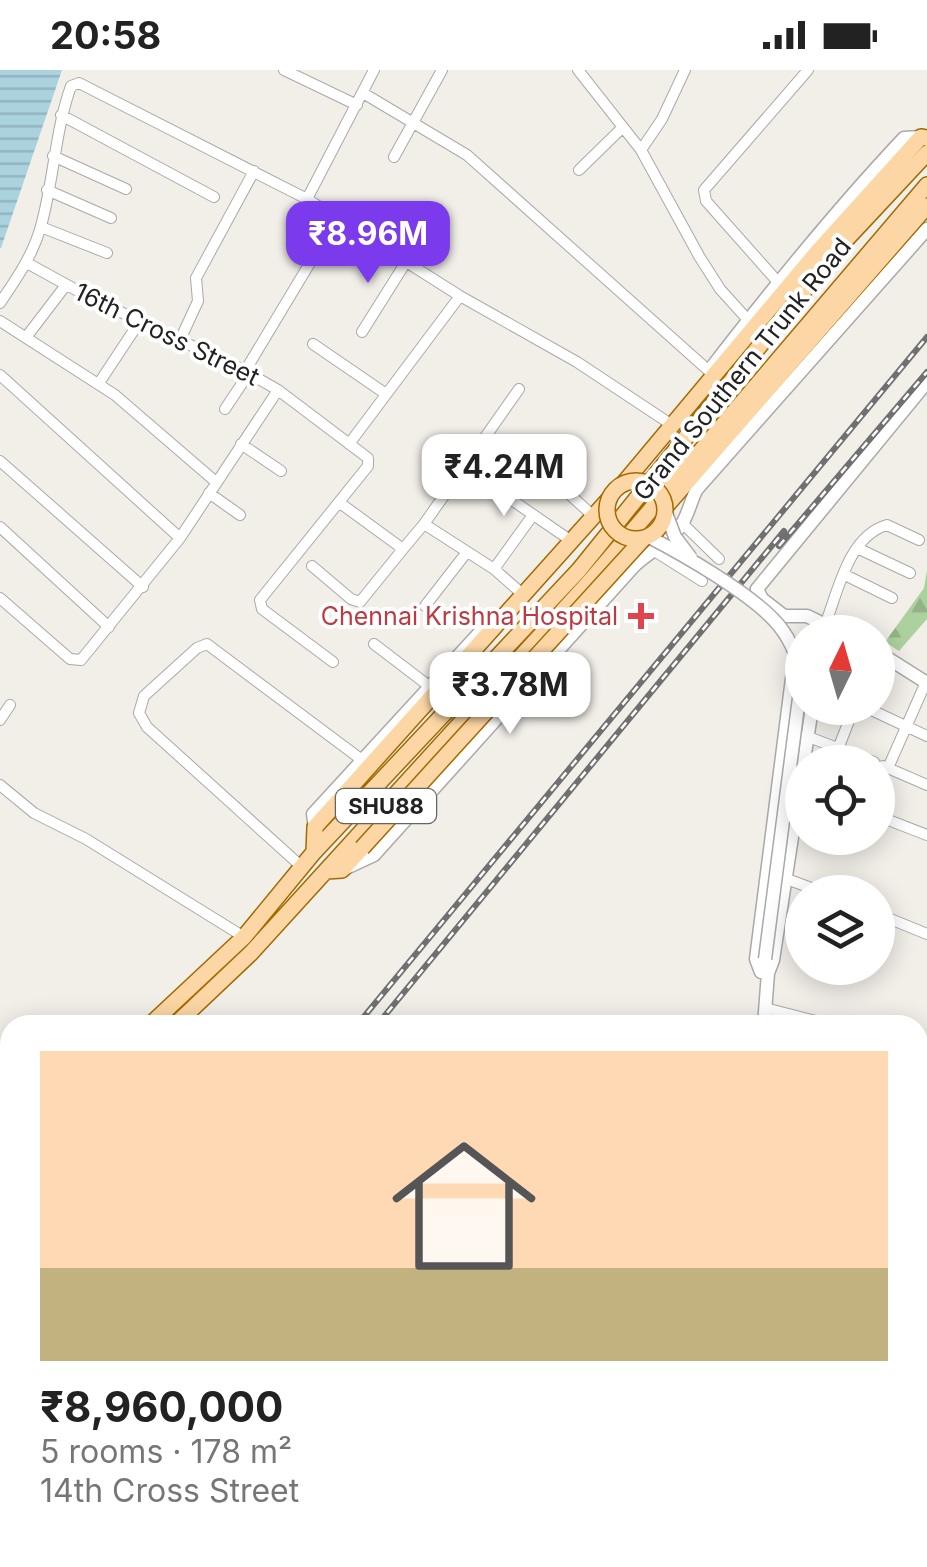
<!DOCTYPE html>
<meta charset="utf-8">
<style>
:root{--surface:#fff;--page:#f6f6f6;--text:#222;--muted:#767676;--line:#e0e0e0;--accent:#7c3aed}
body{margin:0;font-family:Inter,sans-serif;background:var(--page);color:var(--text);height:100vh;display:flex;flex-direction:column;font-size:38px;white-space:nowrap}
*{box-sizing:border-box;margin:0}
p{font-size:32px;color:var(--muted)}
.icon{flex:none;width:55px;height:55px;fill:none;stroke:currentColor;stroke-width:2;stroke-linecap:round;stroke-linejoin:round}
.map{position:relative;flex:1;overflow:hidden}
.panel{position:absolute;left:0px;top:945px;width:928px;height:552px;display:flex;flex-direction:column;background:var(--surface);border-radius:30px 30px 0 0;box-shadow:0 5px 25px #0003}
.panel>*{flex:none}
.needle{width:65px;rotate:5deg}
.fabs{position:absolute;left:785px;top:545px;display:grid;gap:20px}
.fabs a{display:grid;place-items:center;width:110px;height:110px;border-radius:50%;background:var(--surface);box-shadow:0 5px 25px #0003;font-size:50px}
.price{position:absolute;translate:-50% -85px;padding:0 22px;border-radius:20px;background:#fff;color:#222;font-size:32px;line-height:65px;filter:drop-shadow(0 2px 5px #0008)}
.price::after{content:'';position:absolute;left:50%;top:60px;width:30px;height:22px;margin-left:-15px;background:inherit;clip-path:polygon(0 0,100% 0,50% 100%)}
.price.on{background:var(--accent);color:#fff}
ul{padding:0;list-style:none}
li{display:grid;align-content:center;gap:20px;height:530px;padding:0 40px}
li+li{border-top:2px solid var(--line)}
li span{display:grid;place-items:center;height:310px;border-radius:0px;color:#555}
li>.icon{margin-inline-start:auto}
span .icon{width:180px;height:180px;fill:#fffc;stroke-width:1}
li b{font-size:42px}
.status{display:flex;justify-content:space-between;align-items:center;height:70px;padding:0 50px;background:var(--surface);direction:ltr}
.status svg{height:28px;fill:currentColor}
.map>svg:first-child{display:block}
.forest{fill:url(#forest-firs)}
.water{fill:url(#water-rules)}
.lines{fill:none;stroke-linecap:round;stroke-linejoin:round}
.minor-casing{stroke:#a9a9a9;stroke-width:12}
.tertiary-casing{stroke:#a9a9a9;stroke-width:15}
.primary-casing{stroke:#a06b00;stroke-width:18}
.minor{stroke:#fff;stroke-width:10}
.tertiary{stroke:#fff;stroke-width:12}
.primary{stroke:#fcd6a4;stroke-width:15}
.rail-casing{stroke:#707070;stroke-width:6}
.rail{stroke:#fff;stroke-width:2.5;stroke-dasharray:8;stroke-linecap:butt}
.tertiary-bridge-casing{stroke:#a9a9a9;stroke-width:15;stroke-linecap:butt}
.primary-bridge-casing{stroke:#a06b00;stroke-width:18;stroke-linecap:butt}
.tertiary-bridge{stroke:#fff;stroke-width:12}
.primary-bridge{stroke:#fcd6a4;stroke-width:15}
.health-dot{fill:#e0444e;stroke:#fff;stroke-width:4}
.labels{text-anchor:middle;stroke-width:8;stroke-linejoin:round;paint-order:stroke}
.shield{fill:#fff;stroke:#646464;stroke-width:2.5}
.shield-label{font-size:22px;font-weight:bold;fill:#222}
.street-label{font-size:25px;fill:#222;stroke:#fff}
.health-label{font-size:25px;fill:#be3a42;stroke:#fff;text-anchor:end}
</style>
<div class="status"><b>20:58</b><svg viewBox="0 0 49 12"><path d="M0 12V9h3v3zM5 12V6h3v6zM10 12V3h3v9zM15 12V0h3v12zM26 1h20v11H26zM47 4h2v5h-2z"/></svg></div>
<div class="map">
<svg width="927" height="1497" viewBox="0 0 927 1497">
<defs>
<pattern id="forest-firs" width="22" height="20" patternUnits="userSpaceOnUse" patternTransform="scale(2.5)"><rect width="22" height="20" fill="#add19e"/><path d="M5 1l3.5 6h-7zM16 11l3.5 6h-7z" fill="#95b388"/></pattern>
<pattern id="water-rules" width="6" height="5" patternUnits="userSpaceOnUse" patternTransform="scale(2.5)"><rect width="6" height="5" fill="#aad3df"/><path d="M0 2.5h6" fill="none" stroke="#92b5bf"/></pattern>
</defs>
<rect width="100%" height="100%" fill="#f2efe9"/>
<path class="forest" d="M927 500V549L899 581 885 572 924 518Z"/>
<path class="water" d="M0 0H62L1 178H0Z"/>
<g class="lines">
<g class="minor-casing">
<path id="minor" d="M284 0 357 35
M578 0 641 80 699 186 720 219 748 250
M363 23 467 85 709 301
M61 45 214 127
M641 80 662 49 685 0
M53 86 126 119
M394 87 442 0
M579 100 623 57
M47 120 111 148
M307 129 374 0
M41 157 107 183
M27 193 89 227 245 301 278 320 368 388V396L260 530 262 539 333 592
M777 211 706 131 704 120 808 0
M0 233C17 208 33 185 41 156 54 109 55 61 71 16L79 13 307 129 460 226 577 292 666 351
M0 251 115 325 216 412
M362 262 406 192
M27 266 66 215
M180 270 198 231 196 208 254 101
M313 274 386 324
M245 301 337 148
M0 305 180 468
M101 310 140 251
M225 339 249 303
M241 374 281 401
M349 374 460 226
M0 391 143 517
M464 397 567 468
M546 403 590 443
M209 423 240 445
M340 433 403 479 424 454 519 319
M424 454 494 499 519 521
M683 454 719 489
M0 457 109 557
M857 478 910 503
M656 482 702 511
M312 496 351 529 360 532 403 479
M494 499 533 445
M845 505 892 528
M0 528 70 589 81 590 180 468 278 320
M425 536 467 482
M825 555C838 522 848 466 887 455L919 470
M374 574 429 616
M867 638 927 666
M0 650 10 635
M806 666 874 692
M838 679 854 638
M883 696 927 715
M888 698 926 612
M0 715 34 743 86 769 244 867
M878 746 927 765
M302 797 147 657 139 643 144 626 197 578 207 574 362 690
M784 808 822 822
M878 844 927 864
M765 938 831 955
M918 977 927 979
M0 993 10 999
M0 1148 10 1155
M0 1228 10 1235
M918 1272 927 1274
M0 1290 10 1292
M0 1364 10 1351
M918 1374 927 1394
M879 1488 893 1497
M203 1497 213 1488
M237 1497 238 1488
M919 1497H925"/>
</g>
<g class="tertiary-casing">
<path id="tertiary" d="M712 297C773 218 835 141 904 68L921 67
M840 562 807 546H784L762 529 757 519 927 312
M878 582 927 613
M315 757 313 744 482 560
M344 799 374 785 634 496C648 482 666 475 679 458 688 448 690 431 697 419L927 159
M761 902 756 889 794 593 802 573
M764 955 768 903 773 890 812 638
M918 1085 927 1089
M746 1488V1497"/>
</g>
<g class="primary-casing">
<path id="primary" d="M623 414 818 181 921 67 927 68
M667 435 927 136
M314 782 315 757 609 429
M326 801 342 800 362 778
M150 955 244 867 314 782 579 500 841 175 927 83
M175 955 251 883 590 511 927 115
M0 1085 10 1076
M0 1105 10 1097"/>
</g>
<use href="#minor" class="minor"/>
<use href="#tertiary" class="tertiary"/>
<use href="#primary" class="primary"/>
<g class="rail-casing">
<path id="rail" d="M779 476 927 302
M357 955 927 267
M377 955 784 461
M0 1390 10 1377
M0 1423 10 1411"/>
</g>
<use href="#rail" class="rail"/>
<g class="tertiary-bridge-casing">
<path id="tertiary-bridge" d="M666 443 675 467 691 488
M649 467C684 485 746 521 773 549 789 565 796 584 802 605L765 889"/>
</g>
<g class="primary-bridge-casing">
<path id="primary-bridge" d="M607 440a29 29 0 1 1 58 0a29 29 0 1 1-58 0Z
M362 778 644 468"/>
</g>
<use href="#tertiary-bridge" class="tertiary-bridge"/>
<use href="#primary-bridge" class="primary-bridge"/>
</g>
<path class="health-dot" d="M636 531h10v10h10v10h-10v10h-10v-10h-10v-10h10z"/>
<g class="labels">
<rect class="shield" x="336" y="719" width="100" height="34" rx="8"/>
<g class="shield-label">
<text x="386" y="744">SHU88</text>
</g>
<g class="street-label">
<text transform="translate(167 264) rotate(26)" y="9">16th Cross Street</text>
<text transform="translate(742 299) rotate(-51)" y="9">Grand Southern Trunk Road</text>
</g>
<g class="health-label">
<text x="618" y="555">Chennai Krishna Hospital</text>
</g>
</g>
</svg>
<div class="fabs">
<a><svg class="needle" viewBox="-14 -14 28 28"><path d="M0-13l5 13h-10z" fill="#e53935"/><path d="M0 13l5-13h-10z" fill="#767676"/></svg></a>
<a><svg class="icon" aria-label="locate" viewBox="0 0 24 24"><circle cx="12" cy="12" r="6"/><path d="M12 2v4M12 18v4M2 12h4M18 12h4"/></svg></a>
<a><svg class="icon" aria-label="layers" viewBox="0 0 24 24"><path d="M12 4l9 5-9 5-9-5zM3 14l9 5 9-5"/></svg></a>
</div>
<b class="price on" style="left:368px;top:216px">₹8.96M</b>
<b class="price" style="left:504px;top:449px">₹4.24M</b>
<b class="price" style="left:510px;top:667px">₹3.78M</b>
<section class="panel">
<ul>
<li><span style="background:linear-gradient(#ffd9b3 70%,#c2b280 0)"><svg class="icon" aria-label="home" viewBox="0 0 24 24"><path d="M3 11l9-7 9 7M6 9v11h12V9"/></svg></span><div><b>₹8,960,000</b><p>5 rooms · 178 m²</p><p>14th Cross Street</p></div></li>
</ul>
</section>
</div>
